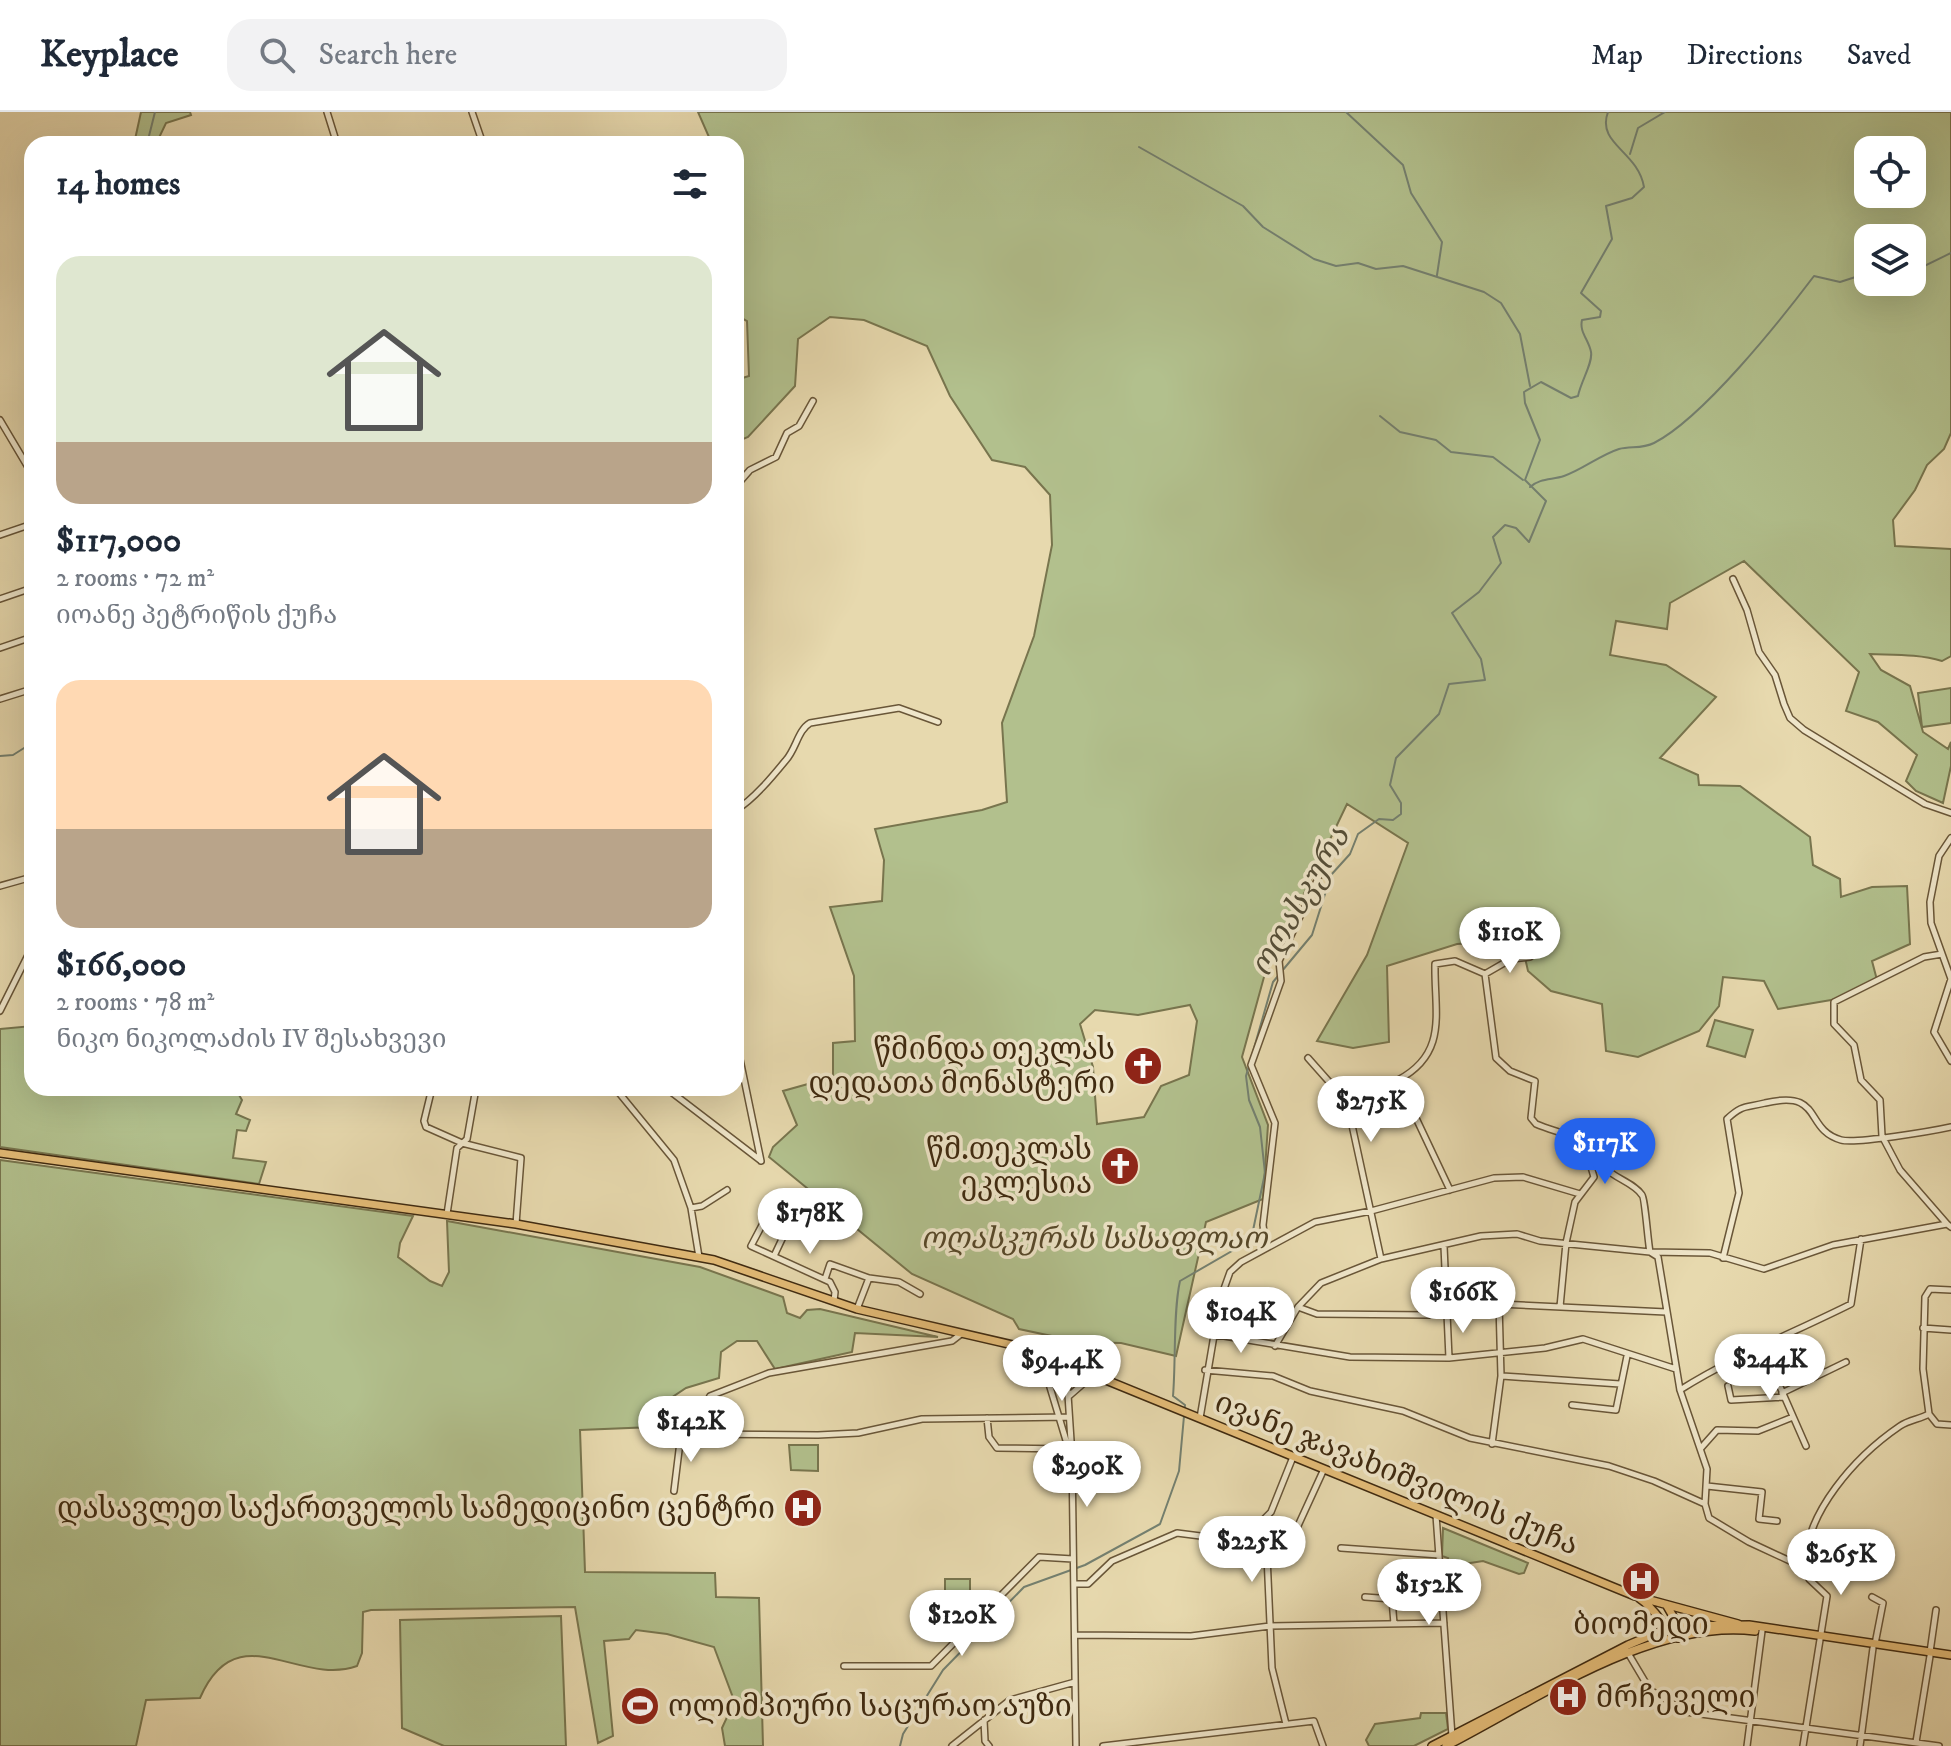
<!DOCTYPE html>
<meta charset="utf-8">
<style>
:root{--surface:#fff;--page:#f2f2f3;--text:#1f2937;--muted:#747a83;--line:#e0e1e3;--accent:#2563eb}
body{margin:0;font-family:"IM FELL DW Pica","Noto Serif Georgian",serif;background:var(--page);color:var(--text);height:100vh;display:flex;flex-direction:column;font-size:30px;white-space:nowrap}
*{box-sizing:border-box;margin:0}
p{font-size:26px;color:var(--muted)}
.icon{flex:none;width:44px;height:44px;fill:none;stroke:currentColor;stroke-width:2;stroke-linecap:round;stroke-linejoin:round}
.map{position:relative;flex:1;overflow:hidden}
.panel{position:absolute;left:24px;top:24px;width:720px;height:960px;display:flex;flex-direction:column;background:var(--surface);border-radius:24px;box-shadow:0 8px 32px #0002}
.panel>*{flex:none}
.tools{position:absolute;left:1854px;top:24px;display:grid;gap:16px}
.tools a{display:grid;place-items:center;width:72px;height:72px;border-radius:16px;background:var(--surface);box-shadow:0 8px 32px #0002;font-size:40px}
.price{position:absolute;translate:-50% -68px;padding:0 18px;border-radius:28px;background:#fff;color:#222;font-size:26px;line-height:52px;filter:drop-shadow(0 2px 4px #0008)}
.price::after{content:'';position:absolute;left:50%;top:48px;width:24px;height:18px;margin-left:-12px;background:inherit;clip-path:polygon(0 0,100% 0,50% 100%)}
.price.active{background:var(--accent);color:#fff}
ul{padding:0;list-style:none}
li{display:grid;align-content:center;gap:16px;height:424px;padding:0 32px}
li span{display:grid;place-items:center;height:248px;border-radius:24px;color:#555}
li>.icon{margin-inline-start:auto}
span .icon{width:144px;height:144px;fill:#fffc;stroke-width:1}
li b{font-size:34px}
h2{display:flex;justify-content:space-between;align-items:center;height:96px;padding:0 32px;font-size:34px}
header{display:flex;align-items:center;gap:48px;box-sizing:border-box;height:112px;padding:0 40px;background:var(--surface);border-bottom:2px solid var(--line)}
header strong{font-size:38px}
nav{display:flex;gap:44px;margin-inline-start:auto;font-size:28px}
.search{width:560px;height:72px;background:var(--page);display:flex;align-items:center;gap:20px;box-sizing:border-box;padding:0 28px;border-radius:24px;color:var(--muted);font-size:30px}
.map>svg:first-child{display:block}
.green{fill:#b2c08d;stroke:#78754e;stroke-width:2;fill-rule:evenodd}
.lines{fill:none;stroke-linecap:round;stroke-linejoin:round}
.stream{stroke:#748070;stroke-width:2}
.minor-casing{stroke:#695638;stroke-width:8}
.major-casing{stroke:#3f2a10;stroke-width:10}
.minor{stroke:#efe6ca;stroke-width:5}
.major{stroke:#e4bc77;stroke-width:7}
.labels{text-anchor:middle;stroke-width:7;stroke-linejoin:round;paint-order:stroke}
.poi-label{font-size:30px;fill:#3f2a10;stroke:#efe6ca;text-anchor:end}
.park-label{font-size:30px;font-style:italic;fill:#564829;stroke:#efe6ca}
.street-label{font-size:30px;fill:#3f2a10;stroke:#efe6ca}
.water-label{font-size:32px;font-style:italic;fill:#554e38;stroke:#efe6ca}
</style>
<header>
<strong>Keyplace</strong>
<div class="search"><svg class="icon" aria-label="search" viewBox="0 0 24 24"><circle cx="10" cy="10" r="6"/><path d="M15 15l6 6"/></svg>Search here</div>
<nav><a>Map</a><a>Directions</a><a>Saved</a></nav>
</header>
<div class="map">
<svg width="1951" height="1634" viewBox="0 0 1951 1634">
<rect width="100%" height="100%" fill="#e7d9ae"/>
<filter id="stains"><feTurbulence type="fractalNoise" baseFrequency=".0025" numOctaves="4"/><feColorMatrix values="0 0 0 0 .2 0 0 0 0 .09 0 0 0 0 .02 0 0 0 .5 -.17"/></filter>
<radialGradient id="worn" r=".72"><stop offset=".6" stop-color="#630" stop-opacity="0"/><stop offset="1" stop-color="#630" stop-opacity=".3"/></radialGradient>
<path class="green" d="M141 0H190L191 3 166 11 156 32H134Z
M698 0H1951V321L1944 337 1927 353 1915 378 1893 408 1895 434 1951 437V544L1942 549C1919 542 1894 543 1870 542L1881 558 1910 574 1923 620 1948 637 1951 630V654L1943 691 1916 679 1906 669 1917 643 1878 610 1846 599 1859 560 1744 449 1670 491 1667 517 1616 509 1610 543 1666 553 1716 585 1660 646 1698 663 1699 673 1740 674 1810 725 1813 753 1840 767 1841 785 1872 775 1907 774 1910 832 1872 849 1877 868 1837 887 1778 897 1764 869 1723 865 1719 894 1699 919 1638 945 1606 939 1602 892 1551 879 1528 859 1521 828 1457 832 1387 854 1389 930 1353 936 1317 929 1367 843 1408 731 1347 692 1264 865 1242 945 1268 1013 1263 1087 1206 1110 1176 1244 1121 1231 1080 1230 1019 1217 1013 1207 912 1162 769 1045 773 1035 797 1013 783 979 833 965V931L855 929 854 864 830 795 882 789 884 748 875 717 982 698 1007 690 1002 611 1034 524 1052 433 1050 383 1025 355 992 348 950 284 927 234 864 208 830 205 798 227 795 274 748 325 736 330V268L749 264 747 209 736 203V32H712ZM1868 38H1912V82H1868ZM1868 126H1912V170H1868ZM1190 893 1197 909 1189 963 1161 974 1144 1005 1097 1012 1093 955 1080 912 1095 898 1138 903Z
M1951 576V611L1922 615 1918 581Z
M1715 908 1753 918 1745 945 1707 934Z
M32 914V976H235L242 988 236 1002 250 1008 246 1019 237 1018 233 1046 266 1050 259 1072 0 1035V917Z
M0 1048 413 1104 400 1131 398 1145 430 1169 442 1174 449 1160 447 1109 700 1155 783 1185 787 1201 800 1206 807 1198 820 1197 938 1225 855 1221 852 1240 775 1257 757 1229H737L721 1240 719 1266 686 1276 662 1292 677 1314 580 1318 585 1460 715 1461 716 1485 759 1486 763 1634H725L722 1616 728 1603 738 1599 714 1535 667 1522 636 1518 629 1527 604 1529 613 1624 598 1631 575 1495 371 1498 363 1500 362 1541 357 1554C298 1575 237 1501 200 1586L146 1588 136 1634H0Z
M789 1333H818V1359L791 1358Z
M1443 1416 1528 1451 1524 1461 1519 1462 1483 1449 1464 1452 1462 1457 1446 1451 1448 1446 1442 1444Z
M945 1467H970V1503H945Z
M561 1504 566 1634H444L402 1616 400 1508Z
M1421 1601H1446L1448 1617 1414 1634H1369L1366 1628 1375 1612 1420 1606Z"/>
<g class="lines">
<path class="stream" d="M1346 0 1403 53 1411 81 1442 130 1437 163
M147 32 155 0
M1139 35 1243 94 1263 115 1314 147 1336 154 1358 151 1376 157 1403 154 1484 180 1501 191 1520 222 1530 274
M1630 42 1638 16 1665 0
M1912 160 1951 141
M1380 304 1400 320 1436 328 1451 340 1493 345 1523 368
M1530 375C1540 366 1552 368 1564 364 1582 358 1600 343 1619 337 1631 334 1642 337 1654 331 1703 306 1780 209 1814 164L1840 170 1868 161
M0 644 13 643 32 631
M1282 859 1312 823 1331 763 1350 742 1358 722 1379 707 1393 708 1401 702V691L1390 673 1396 646 1439 602 1449 572 1485 568 1481 547 1452 501 1479 480 1501 451 1493 425 1505 413 1516 416 1529 430 1546 389 1525 368 1540 328 1525 291 1524 280 1541 270 1571 286 1578 284C1581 269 1593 251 1591 240 1589 228 1579 220 1582 208L1600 205 1601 199 1581 181 1612 127 1606 94 1632 86 1644 75C1638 39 1596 32 1608 0
M900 1634 903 1622 943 1558 1024 1475 1085 1453 1160 1412 1179 1359 1185 1293 1173 1284C1176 1249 1173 1200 1180 1169L1251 1128 1265 1061 1260 1015 1249 988 1246 964 1273 870 1278 864"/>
<g class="minor-casing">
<path id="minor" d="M327 0 337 32
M472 0 483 32
M0 308 32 362
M736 374 750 358 776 345 787 321 799 314 813 289
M0 423 32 412
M1733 467 1747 498 1759 540 1775 563 1784 592 1790 606 1804 618 1925 692 1951 701
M0 487 32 476
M0 536 32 525
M0 587 32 577
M736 698C754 687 772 665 786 648 796 637 798 618 810 611L899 596 938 610
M1951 726 1939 744 1930 790 1931 811 1951 867 1934 920 1951 949
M0 774 32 765
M1942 842 1924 845 1834 890V912L1854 933 1861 968 1880 988 1882 1024 1900 1058 1947 1112
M1485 862 1496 946 1510 959 1535 969 1531 1006 1536 1012C1562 1023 1597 1026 1605 1056 1616 1067 1634 1071 1642 1083 1645 1086 1648 1131 1650 1140L1658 1145 1680 1278 1707 1357 1705 1392 1709 1406 1749 1430 1805 1456 1809 1467 1827 1484 1803 1634
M1485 862 1511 847 1530 845
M0 899 32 835
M736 928 761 1049
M1308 946 1347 990 1381 1147
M432 976 424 1009 426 1015 462 1031 521 1046 516 1112
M615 976 674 1048 691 1096 699 1145
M666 976 760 1048
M1450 1078 1398 968C1449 941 1434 900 1435 852L1455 849 1485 862
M691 1096 702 1094 727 1078
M771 1096 751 1134 830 1170 835 1180 834 1189
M447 1102 457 1036 467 1027 476 976
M1444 1134 1449 1246
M1266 1136 1263 1113 1275 1011 1251 953 1281 869 1279 849 1321 760
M774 1144 791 1108
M1723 1146 1739 1081 1727 1007C1743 992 1746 996 1765 991 1824 977 1803 1017 1841 1028 1856 1032 1933 1019 1951 1015
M869 1166 899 1170 920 1182
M825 1167 830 1152 869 1166 857 1197
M1298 1195 1317 1202 1429 1203 1499 1192 1666 1200
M1560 1195 1566 1131 1575 1090 1594 1065 1589 1048 1571 1028
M1923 1216 1951 1218
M1212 1222 1350 1245 1449 1246 1545 1236 1583 1227 1676 1257
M1275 1234 1298 1195 1321 1171 1381 1147 1481 1124 1517 1122 1540 1129 1650 1140 1710 1141 1764 1157 1833 1133 1947 1112 1951 1115
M1766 1235 1774 1261 1806 1334
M1040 1242 1068 1335
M1066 1252 1072 1344 1076 1634
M1205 1258 1273 1264 1310 1279 1403 1299 1470 1326 1609 1354 1654 1369 1705 1392
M1502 1264 1620 1272
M1051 1270 1057 1261 1066 1264
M1728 1274 1731 1288 1784 1285
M1680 1278C1734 1244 1793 1221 1851 1192L1861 1127
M1782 1281 1846 1250
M1069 1284 1092 1264
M1572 1293 1616 1298 1627 1244
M1929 1302 1937 1312 1951 1313
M987 1306 989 1325 997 1336 1069 1337
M1200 1306 1220 1188 1230 1160 1241 1150 1315 1110 1371 1099 1494 1066 1523 1065 1580 1082
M681 1322 818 1323 858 1321 922 1307 1069 1305
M1492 1332 1501 1264 1499 1192
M1701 1336 1717 1318 1758 1319 1793 1305
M1707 1374 1762 1380 1759 1407 1777 1409
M674 1379 681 1322 696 1311 710 1284 769 1261 952 1229 961 1222
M1436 1403 1452 1624
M1261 1410 1271 1400 1293 1345
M1341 1436 1439 1443
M1805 1456C1804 1401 1856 1344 1900 1314 1909 1308 1920 1307 1929 1302L1923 1257 1925 1185 1930 1177 1951 1178
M1074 1472H1088L1112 1449 1177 1421 1271 1433
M1365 1485 1392 1487 1394 1512
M1872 1485 1883 1491 1875 1532
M1075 1523 1191 1524 1270 1514 1444 1511
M1930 1540 1936 1498
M1628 1541 1650 1578 1686 1600 1939 1634
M844 1554H931L1039 1445 1073 1447
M984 1608 985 1629 989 1634
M1286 1612 1272 1556 1267 1444 1271 1433 1291 1429 1324 1357
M1916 1630 1930 1544
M952 1634 1010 1588 1075 1570
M1103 1634 1314 1609 1323 1634
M1747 1634 1762 1519
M1860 1634 1873 1536"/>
</g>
<g class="major-casing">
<path id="major" d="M0 1041 516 1112 714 1148 857 1197 1030 1237 1635 1484 1738 1512
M1639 1486C1658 1498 1666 1521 1678 1526
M1667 1494 1682 1520 1678 1526
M1432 1634 1628 1533 1673 1514 1749 1513 1951 1543
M1446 1634C1534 1589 1653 1506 1755 1519"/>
</g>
<use href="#minor" class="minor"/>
<use href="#major" class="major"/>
</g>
<defs>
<g id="church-disc" transform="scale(2)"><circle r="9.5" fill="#8f2418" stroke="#efe6ca"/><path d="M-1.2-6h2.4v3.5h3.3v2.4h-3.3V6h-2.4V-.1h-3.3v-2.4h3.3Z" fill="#fff"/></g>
<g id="hospital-disc" transform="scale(2)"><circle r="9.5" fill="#8f2418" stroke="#efe6ca"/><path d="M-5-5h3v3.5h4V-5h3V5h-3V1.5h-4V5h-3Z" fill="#fff"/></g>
<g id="stadium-disc" transform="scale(2)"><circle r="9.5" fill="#8f2418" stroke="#efe6ca"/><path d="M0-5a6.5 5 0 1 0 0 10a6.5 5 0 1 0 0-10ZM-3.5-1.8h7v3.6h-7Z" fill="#fff"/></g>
</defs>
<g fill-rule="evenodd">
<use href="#church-disc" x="1143" y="954"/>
<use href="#church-disc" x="1120" y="1054"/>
<use href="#hospital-disc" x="803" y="1396"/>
<use href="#hospital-disc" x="1641" y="1469"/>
<use href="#hospital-disc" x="1568" y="1585"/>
<use href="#stadium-disc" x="640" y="1594"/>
</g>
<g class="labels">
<g class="poi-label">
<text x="1115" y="947">წმინდა თეკლას<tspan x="1115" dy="34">დედათა მონასტერი</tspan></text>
<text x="1092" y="1047">წმ.თეკლას<tspan x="1092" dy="34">ეკლესია</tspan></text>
<text x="775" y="1406">დასავლეთ საქართველოს სამედიცინო ცენტრი</text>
<text x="1641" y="1522" text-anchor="middle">ბიომედი</text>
<text x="1596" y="1595" text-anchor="start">მრჩეველი</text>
<text x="668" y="1604" text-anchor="start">ოლიმპიური საცურაო აუზი</text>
</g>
<g class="park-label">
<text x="1094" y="1136">ოღასკურას სასაფლაო</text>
</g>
<g class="street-label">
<text transform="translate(1397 1361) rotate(22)" y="10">ივანე ჯავახიშვილის ქუჩა</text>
</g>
<g class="water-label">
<text transform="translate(1299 789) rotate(-60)" y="11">ოღასკურა</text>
</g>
</g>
<rect width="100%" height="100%" filter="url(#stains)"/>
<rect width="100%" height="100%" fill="url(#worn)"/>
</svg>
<div class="tools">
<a><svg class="icon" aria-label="locate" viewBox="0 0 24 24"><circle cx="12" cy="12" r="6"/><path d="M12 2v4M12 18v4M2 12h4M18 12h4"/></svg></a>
<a><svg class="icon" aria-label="layers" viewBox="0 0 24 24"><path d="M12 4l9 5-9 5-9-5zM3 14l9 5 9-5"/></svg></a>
</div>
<b class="price" style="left:1510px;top:863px">$110K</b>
<b class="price" style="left:1371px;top:1032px">$275K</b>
<b class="price active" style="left:1605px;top:1074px">$117K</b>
<b class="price" style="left:810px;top:1144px">$178K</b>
<b class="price" style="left:1463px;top:1223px">$166K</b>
<b class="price" style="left:1241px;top:1243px">$104K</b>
<b class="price" style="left:1770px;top:1290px">$244K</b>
<b class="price" style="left:1062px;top:1291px">$94.4K</b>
<b class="price" style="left:691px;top:1352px">$142K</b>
<b class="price" style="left:1087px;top:1397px">$290K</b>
<b class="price" style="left:1252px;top:1472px">$225K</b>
<b class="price" style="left:1841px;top:1485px">$265K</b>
<b class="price" style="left:1429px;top:1515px">$152K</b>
<b class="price" style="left:962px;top:1546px">$120K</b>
<section class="panel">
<h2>14 homes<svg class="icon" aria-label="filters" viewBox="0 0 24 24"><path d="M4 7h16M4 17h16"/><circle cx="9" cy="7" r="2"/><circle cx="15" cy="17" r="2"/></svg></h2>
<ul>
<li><span style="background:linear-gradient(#dfe7d0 75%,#b9a48a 0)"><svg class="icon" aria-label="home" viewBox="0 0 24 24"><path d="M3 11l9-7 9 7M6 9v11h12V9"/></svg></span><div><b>$117,000</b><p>2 rooms · 72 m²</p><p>იოანე პეტრიწის ქუჩა</p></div></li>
<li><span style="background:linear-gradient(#ffd9b3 60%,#b9a48a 0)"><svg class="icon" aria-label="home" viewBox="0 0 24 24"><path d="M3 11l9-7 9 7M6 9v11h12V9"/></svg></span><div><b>$166,000</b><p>2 rooms · 78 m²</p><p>ნიკო ნიკოლაძის IV შესახვევი</p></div></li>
</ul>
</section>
</div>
